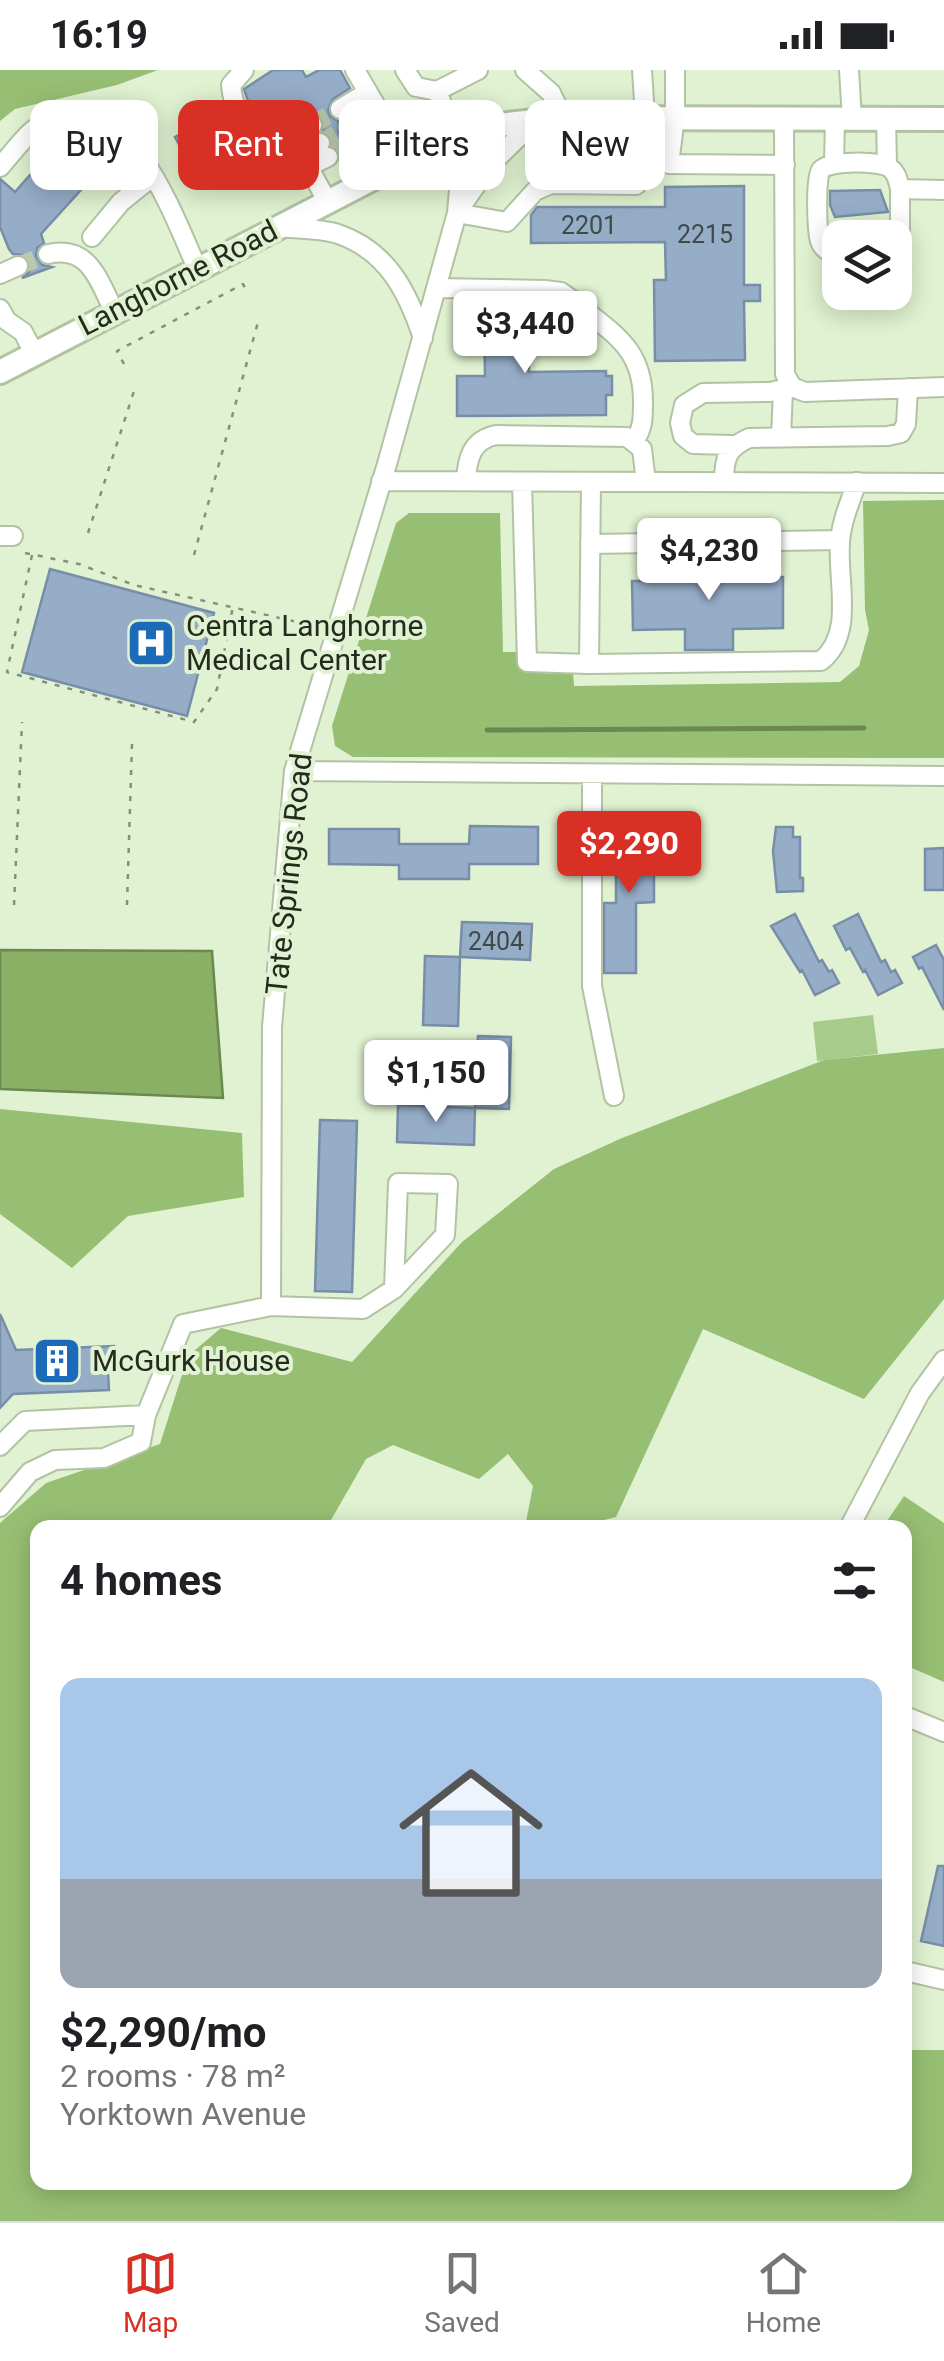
<!DOCTYPE html>
<meta charset="utf-8">
<style>
:root{--surface:#fff;--page:#f2f2f2;--text:#202124;--muted:#757577;--line:#e0e0e0;--accent:#d93025}
body{margin:0;font-family:Roboto,sans-serif;background:var(--page);color:var(--text);height:100vh;display:flex;flex-direction:column;font-size:38px;white-space:nowrap}
*{box-sizing:border-box;margin:0}
p{font-size:32px;color:var(--muted)}
.icon{flex:none;width:55px;height:55px;fill:none;stroke:currentColor;stroke-width:2;stroke-linecap:round;stroke-linejoin:round}
.map{position:relative;flex:1;overflow:hidden}
.sheet{position:absolute;left:30px;top:1450px;width:882px;height:670px;display:flex;flex-direction:column;background:var(--surface);border-radius:20px;box-shadow:0 5px 25px #0003}
.sheet>*{flex:none}
.hud{position:absolute;left:30px;top:30px;width:885px;height:90px;display:flex;gap:20px}
.tools{position:absolute;left:822px;top:150px;display:grid;gap:20px}
.tools a{display:grid;place-items:center;width:90px;height:90px;border-radius:20px;background:var(--surface);box-shadow:0 5px 25px #0003;font-size:50px}
.price{position:absolute;translate:-50% -85px;padding:0 22px;border-radius:10px;background:#fff;color:#222;font-size:32px;line-height:65px;filter:drop-shadow(0 2px 5px #0008)}
.price::after{content:'';position:absolute;left:50%;top:60px;width:30px;height:22px;margin-left:-15px;background:inherit;clip-path:polygon(0 0,100% 0,50% 100%)}
.price.on{background:var(--accent);color:#fff}
ul{padding:0;list-style:none}
li{display:grid;align-content:center;gap:20px;height:530px;padding:0 30px}
li span{display:grid;place-items:center;height:310px;border-radius:20px;color:#555}
li>.icon{margin-inline-start:auto}
span .icon{width:180px;height:180px;fill:#fffc;stroke-width:1}
li b{font-size:42px}
h2{display:flex;justify-content:space-between;align-items:center;height:120px;padding:0 30px;font-size:42px}
.chip{padding:0 35px;border-radius:20px;background:var(--surface);box-shadow:0 5px 25px #0003;font-size:35px;line-height:90px}
.chip.on{background:var(--accent);color:#fff}
.status{display:flex;justify-content:space-between;align-items:center;height:70px;padding:0 50px;background:var(--surface);direction:ltr}
.status svg{height:28px;fill:currentColor}
.dock{display:flex;justify-content:space-around;align-items:center;height:140px;border-top:2px solid var(--line);background:var(--surface);font-size:28px;color:var(--muted)}
.dock a{display:grid;justify-items:center;gap:5px}
.dock .on{color:var(--accent)}
.map>svg:first-child{display:block}
.green{fill:#a7cb88}
.forest{fill:#97bf73}
.water{fill:#8ab065;stroke:#6b8850;stroke-width:2.5}
.lines{fill:none;stroke-linecap:round;stroke-linejoin:round}
.stream{stroke:#6b8850;stroke-width:5}
.building{fill:#96adc8;stroke:#788ea8;stroke-width:2.5}
.minor-tunnel{stroke:#bacaad;stroke-width:18;stroke-dasharray:18 9;stroke-linecap:butt}
.minor-casing{stroke:#b2c3a4;stroke-width:22}
.major-casing{stroke:#b2c3a4;stroke-width:28}
.path{stroke:#84917a;stroke-width:2.5;stroke-dasharray:5 8;stroke-linecap:butt}
.minor{stroke:#fff;stroke-width:18}
.major{stroke:#fff;stroke-width:22}
.labels{text-anchor:middle;stroke-width:8;stroke-linejoin:round;paint-order:stroke}
.number-label{font-size:25px;fill:#404b48}
.street-label{font-size:30px;fill:#242a1e;stroke:#e0f2d1}
.poi-label{font-size:30px;fill:#242a1e;stroke:#e0f2d1;text-anchor:start}
</style>
<div class="status"><b>16:19</b><svg viewBox="0 0 49 12"><path d="M0 12V9h3v3zM5 12V6h3v6zM10 12V3h3v9zM15 12V0h3v12zM26 1h20v11H26zM47 4h2v5h-2z"/></svg></div>
<div class="map">
<svg width="944" height="2151" viewBox="0 0 944 2151">
<rect width="100%" height="100%" fill="#e0f2d1"/>
<path class="green" d="M873 945 878 984 817 991 813 952Z"/>
<path class="forest" d="M0 0H158L117 15 15 39 0 51Z
M944 430V688L353 687 335 676 332 656 396 453 409 443H500L503 582H519L527 600 549 604 573 601 574 616 840 612 859 596 869 560 865 540 863 431Z
M944 978V1229L864 1329 703 1259 616 1447 576 1457H525L533 1416 508 1384 479 1409 393 1375 366 1389 327 1457 38 1458V2112H905V1980H944V2151H0V1453L46 1413 160 1374 188 1286 221 1258 352 1292 462 1172 554 1099 622 1068 824 990Z
M0 1039 242 1063 244 1127 128 1146 72 1198 0 1144Z
M904 1426 944 1453V1612L905 1595V1458L883 1457Z"/>
<path class="water" d="M0 880 212 881 223 1028 0 1019Z"/>
<g class="lines">
<path class="stream" d="M487 660 864 658"/>
</g>
<path class="building" d="M273 0H302L306 7 319 0H340L350 18 333 29 328 40 330 46 338 51V62L349 81 340 85 332 75 330 66 323 61V49L317 44H306L274 62 261 53 250 37 244 19Z
M218 45 233 74 224 79 227 84 194 102 175 67Z
M86 71 108 90 41 164 44 173 37 178 36 186 42 195 52 197 22 208 29 202 30 192 24 185 13 184 9 179 0 157V109L15 122 58 73Z
M744 116V215H760V231H744L745 290 655 291 654 210H666L665 172 531 173V145L537 137H665V117Z
M880 120 888 142 835 147 830 135V121Z
M495 232 528 234 529 302 606 301V306H612V325H606V345L457 346V306H485L484 234H495Z
M738 487 739 508 783 507V558L733 559V580H685V559L633 560 632 511H678V488Z
M50 499 214 543 187 646 22 602Z
M616 755H654V832L636 833V903H604V833H616Z
M470 756 538 757V794H469V809H399V795L329 794V759H399V774H469Z
M776 757H793V767H800V808H803V821L777 822 773 781Z
M944 778V820H925V779Z
M795 844 819 892 822 890 829 902 832 900 839 913 815 925 802 900 800 902 771 856Z
M858 844 881 892 885 890 891 902 895 900 902 913 878 925 865 900 863 902 850 878 846 880 834 856Z
M462 852 532 854 530 890 460 887Z
M936 875 944 890V940L922 897 919 899 913 887Z
M425 886 460 887 458 956 423 955Z
M478 966 511 967 509 1039 475 1038Z
M398 1035 475 1038 474 1075 397 1072Z
M320 1050 357 1051 352 1222 315 1221Z
M0 1244 16 1280 114 1276 115 1302H108L109 1320 13 1324 0 1338Z
M938 1796H944V1876L921 1871Z"/>
<g class="lines">
<path class="minor-tunnel" d="M312 55 340 39
M320 73 349 57
M328 87 356 71
M18 196 48 184"/>
<g class="minor-casing">
<path id="minor" d="M244 0 231 15C235 58 262 76 301 83L297 64 312 55
M355 0 379 41
M405 0 416 17 437 21
M525 0 551 23 563 48
M642 0 645 47
M675 0V47L669 94 785 95
M849 0 852 49
M340 39 368 22
M784 49 785 304 792 317 805 322 944 317
M886 49 887 96
M349 57 379 41 407 88
M356 71 388 56
M320 73 301 83 327 131
M834 94 835 50
M0 97C10 86 20 72 31 62 40 53 53 49 66 46 133 30 175 149 197 198
M308 97 328 87
M460 138 491 94 536 50
M457 143 507 152 535 121 551 114 636 115 633 47
M276 157C296 159 319 158 338 164 388 181 408 223 423 268
M92 167 121 132 152 107
M895 178 900 168V119
M840 183H830C825 178 822 178 820 171 817 161 815 108 821 100 829 90 880 91 890 98 897 103 898 111 900 119L944 120
M48 184C89 175 98 209 114 241
M0 204 18 196
M437 218 545 220 561 222 571 229C611 263 644 276 643 334 643 348 643 359 634 371
M0 239 7 251 23 262 34 283
M781 368 783 319
M732 375 693 374 683 366 680 353 684 335 703 323 770 322 792 317
M381 411 944 413
M466 411C467 388 472 370 496 365L627 367 642 379 646 412
M522 412 527 592 589 594
M591 412 589 594 821 591C855 564 837 511 840 473 841 452 850 432 857 412
M724 412C724 388 727 378 749 368L888 366 901 363 906 354 908 318
M0 466H13
M590 474 840 470
M294 701 944 706
M592 704V916L614 1026
M271 1236 272 957 294 701 387 394 457 143 461 96 455 66 437 21 478 0
M0 1376 25 1351 146 1345
M0 1437 30 1402 55 1390 104 1388 141 1372 146 1345 183 1254 271 1236 363 1239 394 1219 445 1165 448 1114 398 1113 394 1219
M849 1458 920 1323 944 1290
M905 1646 944 1662
M905 1901 944 1910"/>
</g>
<g class="major-casing">
<path id="major" d="M0 302 455 66 498 55 563 48 944 49"/>
</g>
<path class="path" d="M124 294 117 281 243 214 247 221
M88 463 135 318
M25 483 79 494 134 515 315 556
M32 485 7 602 194 652 217 619 233 536
M194 485 258 252
M14 835 22 652
M127 835 132 673"/>
<use href="#minor" class="minor"/>
<use href="#major" class="major"/>
</g>
<defs>
<g id="hospital-square" transform="scale(2.5)"><rect x="-9" y="-9" width="18" height="18" rx="4" fill="#1b6bba" stroke="#e0f2d1"/><path d="M-5-5h3v3.5h4V-5h3V5h-3V1.5h-4V5h-3Z" fill="#fff"/></g>
<g id="building-square" transform="scale(2.5)"><rect x="-9" y="-9" width="18" height="18" rx="4" fill="#1b6bba" stroke="#e0f2d1"/><path d="M-4-6H4V6H1V3H-1V6H-4ZM-2.5-4.3h1.7v1.8h-1.7ZM.8-4.3h1.7v1.8H.8ZM-2.5-1h1.7V.8h-1.7ZM.8-1h1.7V.8H.8Z" fill="#fff"/></g>
</defs>
<g fill-rule="evenodd">
<use href="#hospital-square" x="151" y="573"/>
<use href="#building-square" x="57" y="1291"/>
</g>
<g class="labels">
<g class="number-label">
<text x="589" y="164">2201</text>
<text x="705" y="173">2215</text>
<text x="496" y="880">2404</text>
</g>
<g class="street-label">
<text transform="translate(178 208) rotate(-27)" y="10">Langhorne Road</text>
<text transform="translate(289 804) rotate(-84)" y="10">Tate Springs Road</text>
</g>
<g class="poi-label">
<text x="186" y="566">Centra Langhorne<tspan x="186" dy="34">Medical Center</tspan></text>
<text x="92" y="1301">McGurk House</text>
</g>
</g>
</svg>
<div class="tools">
<a><svg class="icon" aria-label="layers" viewBox="0 0 24 24"><path d="M12 4l9 5-9 5-9-5zM3 14l9 5 9-5"/></svg></a>
</div>
<b class="price" style="left:525px;top:306px">$3,440</b>
<b class="price" style="left:709px;top:533px">$4,230</b>
<b class="price on" style="left:629px;top:826px">$2,290</b>
<b class="price" style="left:436px;top:1055px">$1,150</b>
<div class="hud">
<a class="chip">Buy</a>
<a class="chip on">Rent</a>
<a class="chip">Filters</a>
<a class="chip">New</a>
</div>
<section class="sheet">
<h2>4 homes<svg class="icon" aria-label="filters" viewBox="0 0 24 24"><path d="M4 7h16M4 17h16"/><circle cx="9" cy="7" r="2"/><circle cx="15" cy="17" r="2"/></svg></h2>
<ul>
<li><span style="background:linear-gradient(#a9c7e8 65%,#9aa5b1 0)"><svg class="icon" aria-label="home" viewBox="0 0 24 24"><path d="M3 11l9-7 9 7M6 9v11h12V9"/></svg></span><div><b>$2,290/mo</b><p>2 rooms · 78 m²</p><p>Yorktown Avenue</p></div></li>
</ul>
</section>
</div>
<nav class="dock">
<a class="on"><svg class="icon" aria-label="map" viewBox="0 0 24 24"><path d="M3 6l6-2 6 2 6-2v14l-6 2-6-2-6 2zM9 4v14M15 6v14"/></svg>Map</a>
<a><svg class="icon" aria-label="saved" viewBox="0 0 24 24"><path d="M7 4h10v16l-5-4-5 4z"/></svg>Saved</a>
<a><svg class="icon" aria-label="home" viewBox="0 0 24 24"><path d="M3 11l9-7 9 7M6 9v11h12V9"/></svg>Home</a>
</nav>
